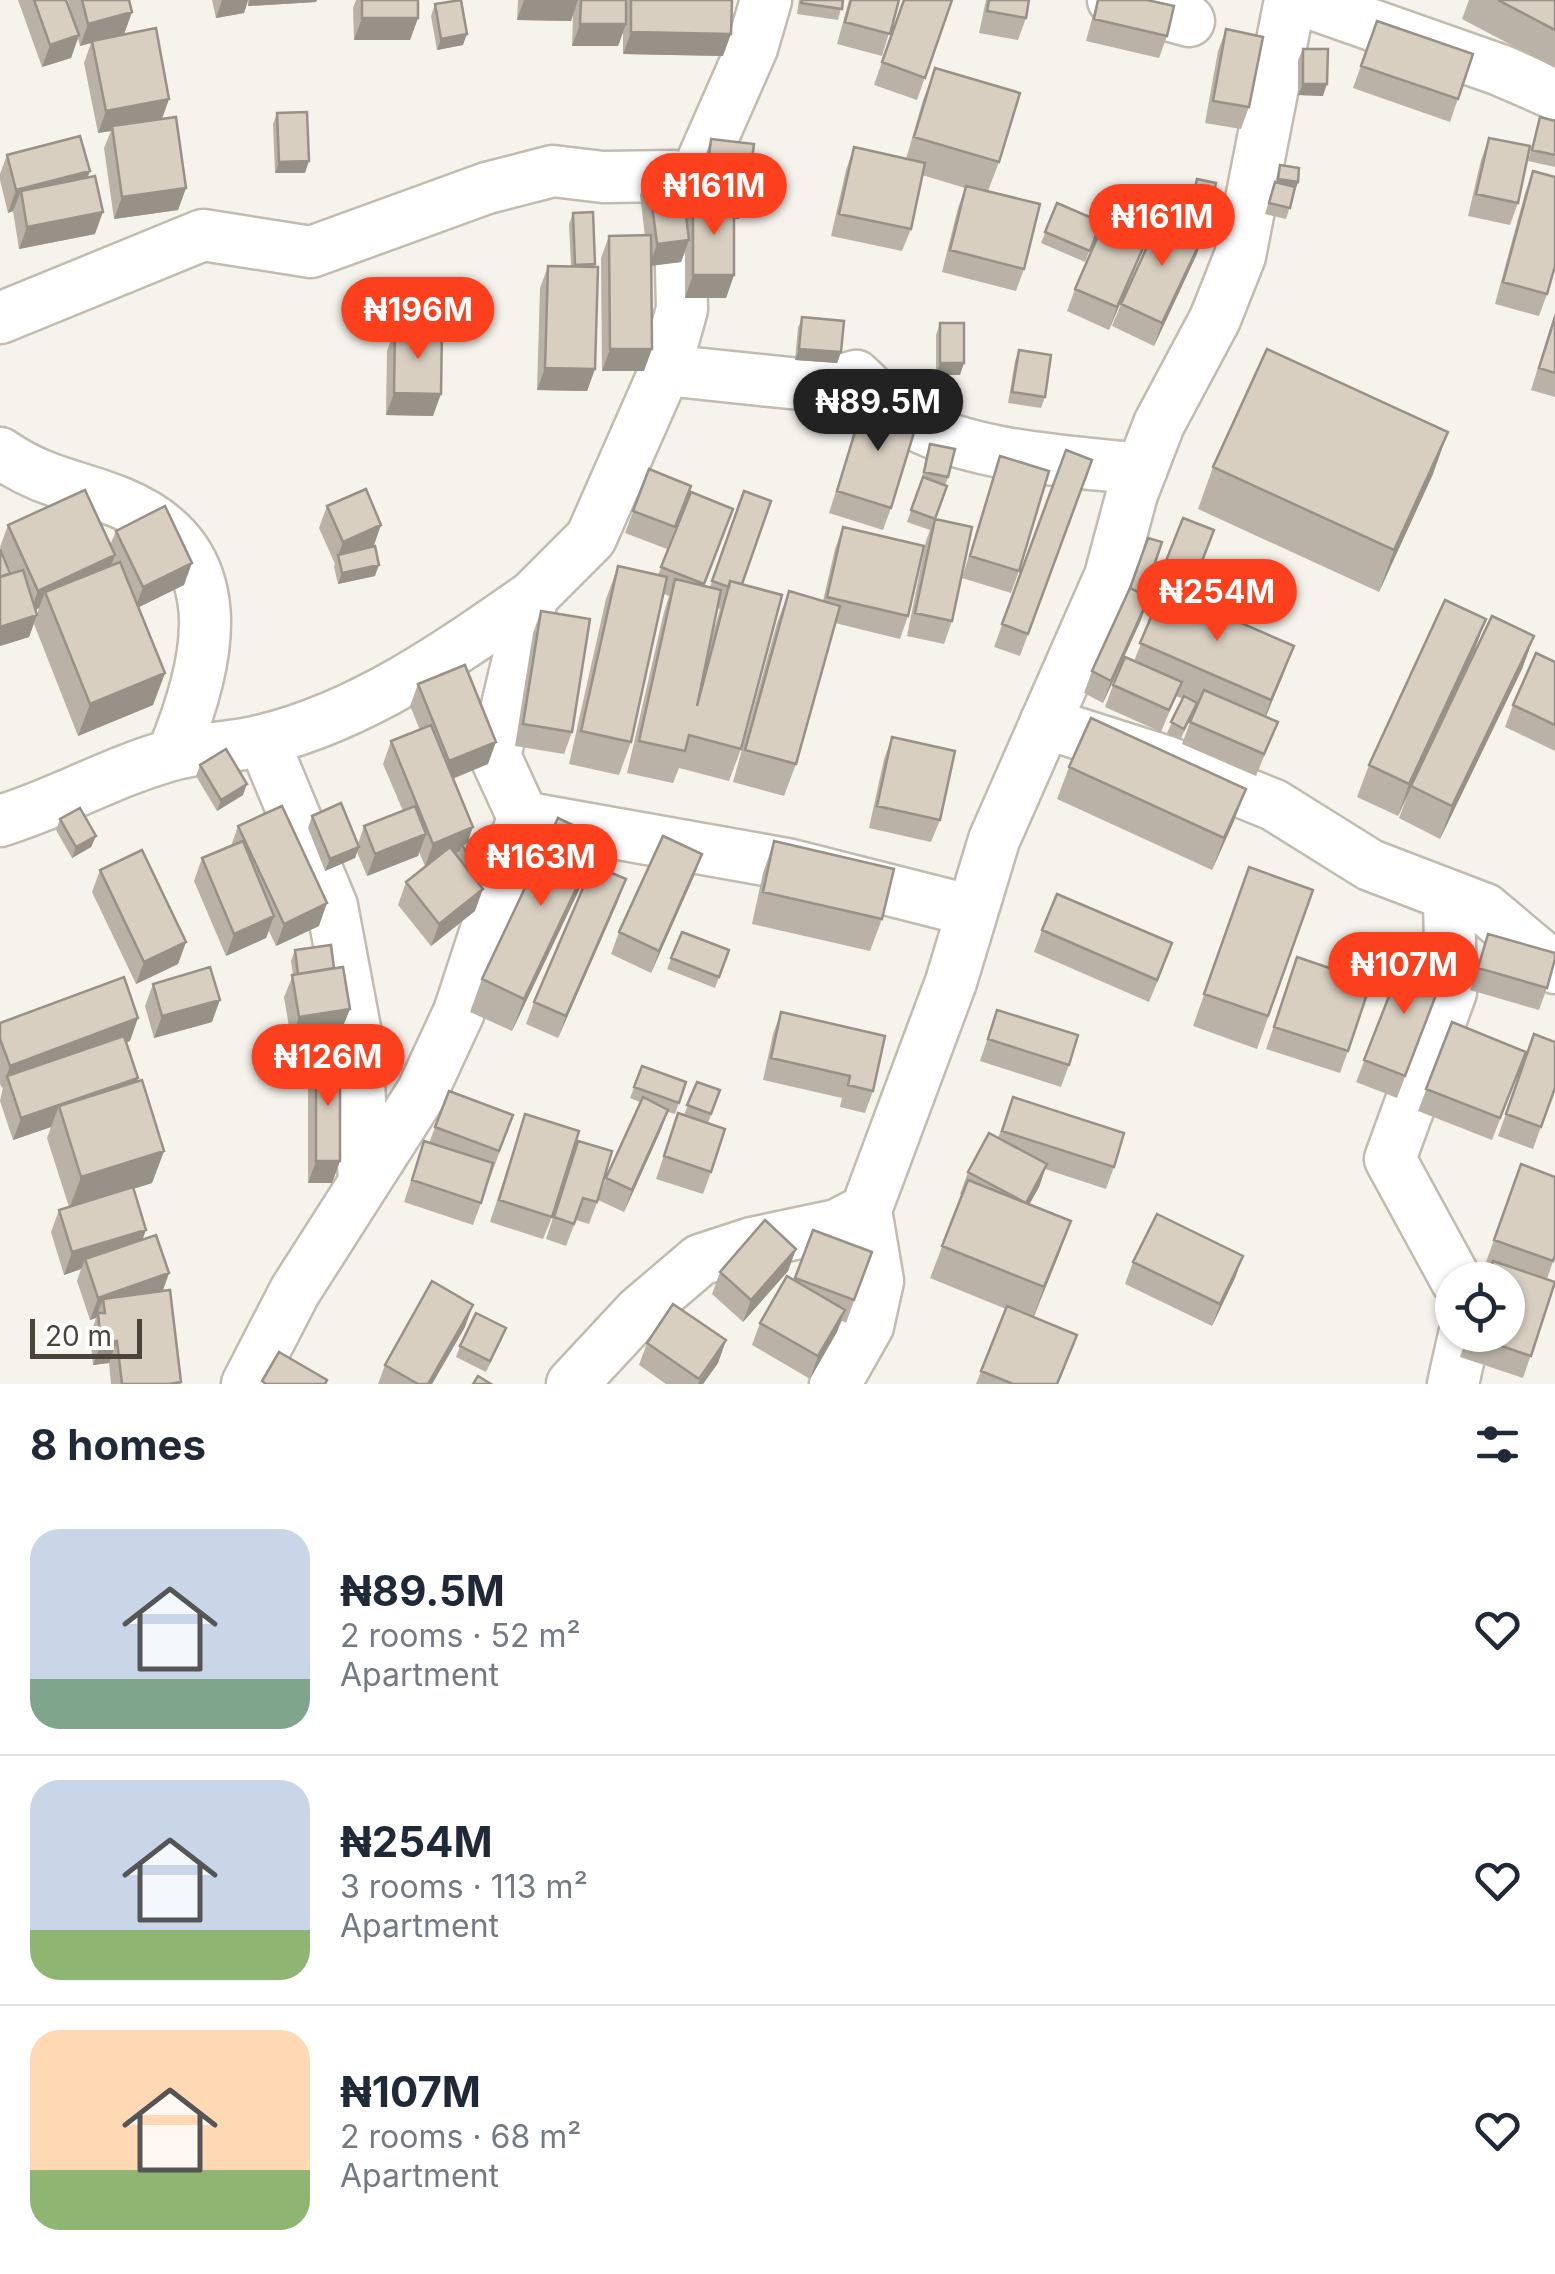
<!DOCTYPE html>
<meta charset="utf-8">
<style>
:root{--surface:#fff;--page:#f6f6f7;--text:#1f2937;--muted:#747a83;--line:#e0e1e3;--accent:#fc3f1d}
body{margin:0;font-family:Inter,sans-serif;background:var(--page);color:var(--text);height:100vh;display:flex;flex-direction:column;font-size:38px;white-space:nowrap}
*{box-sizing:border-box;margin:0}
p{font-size:32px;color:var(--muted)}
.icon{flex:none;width:55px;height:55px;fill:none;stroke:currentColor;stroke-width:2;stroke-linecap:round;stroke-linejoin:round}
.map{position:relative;height:1384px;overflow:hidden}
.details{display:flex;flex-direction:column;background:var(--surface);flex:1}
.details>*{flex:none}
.controls{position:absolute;left:1435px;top:1262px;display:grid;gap:20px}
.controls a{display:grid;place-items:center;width:90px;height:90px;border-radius:50%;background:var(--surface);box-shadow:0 2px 8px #0004;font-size:50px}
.scale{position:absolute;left:30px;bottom:25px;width:112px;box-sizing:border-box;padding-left:10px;border:5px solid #4b4439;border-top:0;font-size:28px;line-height:35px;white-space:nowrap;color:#4b4439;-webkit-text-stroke:8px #fff;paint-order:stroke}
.price{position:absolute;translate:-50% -85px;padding:0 22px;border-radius:35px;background:var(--accent);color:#fff;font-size:32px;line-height:65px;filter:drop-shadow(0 2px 5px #0008)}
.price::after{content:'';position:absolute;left:50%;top:60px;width:30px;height:22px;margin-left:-15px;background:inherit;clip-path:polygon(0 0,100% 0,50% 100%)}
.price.active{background:#222;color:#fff}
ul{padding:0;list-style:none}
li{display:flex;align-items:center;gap:30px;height:250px;padding:0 30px}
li+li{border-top:2px solid var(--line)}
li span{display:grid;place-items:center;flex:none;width:280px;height:200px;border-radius:30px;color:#555}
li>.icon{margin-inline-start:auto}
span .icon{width:120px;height:120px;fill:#fffc;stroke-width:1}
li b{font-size:42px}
h2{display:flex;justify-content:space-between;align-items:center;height:120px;padding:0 30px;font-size:42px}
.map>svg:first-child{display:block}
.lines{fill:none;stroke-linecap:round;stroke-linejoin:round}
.minor-casing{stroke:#c2bbae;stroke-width:55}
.minor{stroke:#fff;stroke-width:50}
.wall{fill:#bab2a6;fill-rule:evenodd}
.shaded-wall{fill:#979187}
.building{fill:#d8cfc1;stroke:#979187;stroke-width:2.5}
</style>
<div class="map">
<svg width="1555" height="1384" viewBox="0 0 1555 1384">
<rect width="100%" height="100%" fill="#f6f3ec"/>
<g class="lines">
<g class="minor-casing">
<path id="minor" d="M1113 0 1189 21
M1301 0 1500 70 1555 94
M0 318 203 235 311 252 487 188 553 171 603 177 674 176 679 214
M665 370 819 386 856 376C869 388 882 402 896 413 957 457 1069 461 1142 469
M0 453C45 484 75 484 121 503 237 551 211 662 172 755
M1045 723 1168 762 1274 805 1370 865 1485 909 1555 968
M263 740 332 906 357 1039 364 1183
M523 817 787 864 972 911
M0 821C59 803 113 771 172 755 202 747 234 748 263 740 364 715 450 654 533 596
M1449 898 1451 992 1390 1159 1456 1280
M247 1384 295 1291 422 1092 459 1012 523 817 495 756 533 596 591 538 665 370 682 309 680 224 686 198 752 48 766 0
M572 1384 639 1312 700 1260 752 1243 837 1225 866 1210
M835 1384 868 1326 878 1281 866 1210 951 982 994 840 1110 576 1132 494 1159 424 1215 319 1240 256 1290 0
M1453 1384 1464 1335"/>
</g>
<use href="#minor" class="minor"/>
</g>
<path class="wall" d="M18 0H66L73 19 68 0H129L132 12 124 34 169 99 162 119 186 188 178 210 114 219 104 148 111 131 98 133 84 63 91 43 80 46 78 38 71 58 42 67Z
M212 0H317L316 2 248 6V1L244 13 216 18Z
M356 0H418V18L410 40H354L353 8Z
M518 0H732L723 56 623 54V32L618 46H572L573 15 571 21 517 20Z
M799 0H843L838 20 797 14Z
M849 0H899L882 56 837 44Z
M903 0H952L917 100 874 85Z
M986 0H1029L1026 18 1018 40 979 33Z
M1097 0H1147L1167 36 1159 58 1086 41Z
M1469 0H1555V68L1462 19Z
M435 4 463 45 437 50 431 16Z
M1377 21 1473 54 1450 122 1353 88Z
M1226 29 1249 107 1241 129 1205 123 1218 51Z
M1303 49 1323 96 1298 95V60Z
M935 68 999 162 988 191 1024 269 1016 291 942 272 958 208 965 188 922 175 911 229 902 251 831 236 846 170 854 147 906 159 923 100Z
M277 113 305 173H275L273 124Z
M1540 117 1555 121V167L1528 161Z
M1489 138 1518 203 1510 225 1468 216 1481 160Z
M711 139 747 197 739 219H734V275L726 298H685V252L681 262 651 266 644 371H602L601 258 609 236H645L640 195 648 173 687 219 693 202H699L703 162Z
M7 155 87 178 95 234 19 249 13 211 8 213 0 180V174Z
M1280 165 1298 182 1286 219 1265 214Z
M1533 171 1547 294 1539 316 1495 304 1525 193Z
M1197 179 1210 211 1206 222 1187 218Z
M1057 203 1101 222 1085 262 1041 243Z
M573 213 594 267 595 369 587 391 537 390 540 288 548 266H571L569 224Z
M1150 232 1109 330 1067 311 1075 289Z
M1204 234 1196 256 1154 346 1112 326 1121 304Z
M1555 312V397L1531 390Z
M802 317 841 352 837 363 795 360 798 328Z
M940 323 960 375H936V335Z
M395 329 433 416 386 415 387 351Z
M1019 350 1045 397 1041 408 1008 403 1015 361Z
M865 399 891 508 883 530 829 513Z
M930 444 948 477 935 519 952 621 944 644 907 636 926 541 930 530 907 522 921 483 926 455Z
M1066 450 1092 460 1020 656 994 647Z
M1000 456 1019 571 1011 593 962 578Z
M1213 467 1433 474 1379 592 1198 509Z
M649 469 691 486 667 549 625 533Z
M744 491 741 749 729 781 679 768 673 783 627 773 664 612 669 596 664 594 631 742 619 775 569 764 606 599 618 566 658 575 691 492 704 586 710 587ZM718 608 720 609 709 647Z
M327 506 373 547 375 576 338 584 334 567 335 564 319 528Z
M1183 518 1188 600 1294 646 1266 717 1278 722 1256 776 1182 744 1193 714 1180 740 1167 733 1183 699 1176 696 1161 732 1105 707 1113 685 1134 661 1152 616 1146 613Z
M8 525 110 545 116 531 184 585 139 607 165 673 153 705 78 736 34 624 39 608 35 610 37 615 29 637 0 646V549L10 573 12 574 0 547Z
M843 527 908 616 900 639 835 623 796 764 784 796 733 782 777 623 789 591 823 601 835 549Z
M1144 595 1141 620 1103 703 1084 693 1092 671Z
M541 611 572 732 564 754 515 746 533 633Z
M1486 619 1474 651 1431 743 1534 636 1522 669 1440 839 1399 818 1408 794 1398 816 1357 797 1369 765Z
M1555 662V751L1505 727 1513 705Z
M418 684 488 764 453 779 467 842 490 859 470 872 475 911 431 946 398 905 406 882 428 864 425 866 419 852 418 856 367 876 357 852 355 858 325 871 308 828 312 816 358 844 364 826 403 811 383 764 391 741 420 730 410 706Z
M892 737 940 820 931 842 869 828 884 759Z
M200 765 243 795 217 811 196 776Z
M1069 767 1234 821 1212 870 1057 799Z
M60 819 96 836 91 847 72 858 56 830Z
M238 826 319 926 276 946 269 931 266 938 226 956 194 881 202 858 231 846Z
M774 841 882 919 870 951 752 924 763 873Z
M1249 867 1313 890 1257 1049 1193 1026Z
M100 870 186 942 178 964 136 984 92 892Z
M588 871 512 1031 470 1012 482 979Z
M694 876 651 973 611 954 619 932Z
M618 901 558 1038 526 1024 534 1002Z
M1042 930 1164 966 1149 1002 1034 952Z
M682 932 729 950 715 988 667 969Z
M1488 934 1547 988 1539 1010 1470 990Z
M295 950 334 968 350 1009 341 1031 291 1039 284 997 293 975 291 961Z
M1297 957 1348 1051 1340 1073 1266 1049Z
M1404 958 1444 974 1397 1098 1356 1082Z
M153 984 212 1022 154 1038 145 1006Z
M997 1010 1069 1065 1061 1087 980 1061Z
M781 1012 873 1091 865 1113 840 1107 842 1098 763 1080 773 1034Z
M1452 1022 1526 1052 1492 1140 1418 1111Z
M0 1023 130 1041 126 1042 138 1078 136 1082 164 1151 152 1183 133 1189 142 1239 169 1273 163 1291 181 1384H111L109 1363 93 1365 90 1336 96 1318 90 1320 77 1281 81 1269 64 1275 51 1232 59 1210 69 1207 47 1138 51 1127 13 1140 0 1101 3 1087 2 1088 0 1084Z
M1534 1034 1555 1088 1533 1149 1498 1136Z
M316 1057 340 1161 332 1183H308V1079Z
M642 1066 686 1082 675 1114 668 1112 660 1132 624 1212 598 1200 589 1224 576 1220 566 1246 546 1239 578 1141 598 1200 606 1178 640 1102 630 1098Z
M697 1082 720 1090 708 1123 711 1172 703 1194 656 1179 678 1113 684 1115Z
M449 1091 513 1115 473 1225 404 1202 424 1141 429 1143Z
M1013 1097 1114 1167 1106 1189 1045 1169 1039 1187 1029 1204 1059 1254 1034 1317 1069 1357 1058 1384H976L1006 1309 930 1278 962 1195 960 1194 968 1172 998 1138Z
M525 1114 552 1217 543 1239 490 1222Z
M1521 1164 1555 1256 1547 1279 1555 1285 1523 1378 1460 1357 1492 1264 1486 1262Z
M813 1230 872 1252 846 1323 841 1320 837 1332 810 1379 752 1345 760 1323 795 1280Z
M796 1249 788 1271 743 1322 712 1294 720 1272Z
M1243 1256 1235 1278 1212 1326 1125 1284 1133 1262Z
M465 1327 432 1384H378L385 1365Z
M502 1339 486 1372 456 1357 460 1346Z
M726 1340 718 1363 703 1384H666L639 1365 647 1343Z"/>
<path class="shaded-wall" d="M222 0H248L244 13 216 18Z
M250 0H317L316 2 248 6Z
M524 0H578L571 21 517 20Z
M132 12 124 34 80 46 88 24Z
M362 18H418L410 40H354Z
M580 24H626L618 46H572Z
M631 32 731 34 723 56 623 54Z
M467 34 463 45 437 50 441 39Z
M79 35 71 58 42 67 50 45Z
M1303 84H1327L1323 96 1298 95Z
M169 99 161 121 112 126 111 131 98 133 106 111Z
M309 161 305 173H275L279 162Z
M90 171 82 194 21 191 13 211 8 213 16 190Z
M1278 179 1298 182 1294 193 1274 190Z
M186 188 178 210 114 219 122 197Z
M705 192 747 197 739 219 697 214Z
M103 212 95 234 19 249 27 227Z
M1150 232 1141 254 1109 330 1117 307Z
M1204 234 1196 256 1154 346 1162 323Z
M689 240 681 262 649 266 657 244Z
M693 275H734L726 298H685Z
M610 349H652L644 371H602Z
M799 349 841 352 837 363 795 360Z
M940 363H964L960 375H936Z
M545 368 595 369 587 391 537 390Z
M394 393 441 394 433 416 386 415Z
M1448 432 1433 474 1379 592 1394 550Z
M381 525 373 548 338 555 335 564 343 542Z
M115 555 107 577 45 592 39 608 30 613 38 591Z
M192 563 184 585 135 609 143 587Z
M379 565 375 576 338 584 342 573Z
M1149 597 1141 620 1103 703 1111 681Z
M37 615 29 637 0 646V627Z
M1486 619 1474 651 1398 816 1409 784Z
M1534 636 1522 669 1440 839 1452 806Z
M1294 646 1282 678 1259 732 1271 700Z
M165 673 153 705 78 736 90 704Z
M496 742 488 764 441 783 449 761Z
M247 784 243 795 217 811 221 800Z
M1246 789 1234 821 1212 870 1224 838Z
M473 827 465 849 462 845 460 851 425 866 433 844Z
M426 834 418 856 367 876 375 854Z
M96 836 91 847 72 858 76 847Z
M600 838 588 871 512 1031 524 999Z
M359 847 355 858 325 871 330 859Z
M494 848 490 859 468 873 472 861Z
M702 854 694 876 651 973 659 951Z
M626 879 618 901 558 1038 566 1016Z
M483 889 475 911 431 946 439 924Z
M327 903 319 926 276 946 284 924Z
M274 916 266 938 226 956 234 934Z
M186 942 178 964 136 984 144 962Z
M220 1000 212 1022 154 1038 162 1016Z
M350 1009 341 1031 291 1039 299 1017Z
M138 1018 130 1041 10 1085 7 1076 2 1088 10 1066Z
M138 1078 130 1100 59 1106 51 1127 13 1140 21 1118Z
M668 1110 660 1132 624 1212 632 1190Z
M164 1151 152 1183 69 1209 81 1177Z
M316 1161H340L332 1183H308Z
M1047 1164 1039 1187 1018 1225 1026 1203Z
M1071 1221 1059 1254 1032 1320 1044 1287Z
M146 1230 138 1252 85 1259 81 1269 64 1275 72 1252Z
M796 1249 788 1271 743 1322 751 1300Z
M1243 1256 1235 1278 1212 1326 1220 1304Z
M169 1273 161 1295 105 1313 103 1299 96 1318 90 1320 98 1298Z
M473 1305 465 1327 432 1384H428Z
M845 1310 837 1332 810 1379 818 1356Z
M726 1340 718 1363 703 1384H698Z
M117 1341 109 1363 93 1365 101 1343Z"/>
<path class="building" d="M34 0H66L79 35 50 45Z
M82 0H129L132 12 88 24Z
M362 0H418V18H362Z
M461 0 467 34 441 39 435 4Z
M581 0H626V24H580Z
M631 0H732L731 34 631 32Z
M802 0H843L842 9 801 3Z
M851 0H899L890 34 845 22Z
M904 0H952L925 78 882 62Z
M989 0H1029L1026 18 987 11Z
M1098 0H1147L1174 6 1167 36 1094 19Z
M1498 0H1555V30Z
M1377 21 1473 54 1458 99 1361 66Z
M156 28 169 99 106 111 92 41Z
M1226 29 1263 37 1249 107 1213 101Z
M1303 49H1328L1327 84H1303Z
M935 68 1020 93 999 162 914 137Z
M307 112 309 161 279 162 277 113Z
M176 117 186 188 122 197 112 126Z
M1540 117 1555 121V155L1532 150Z
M80 136 90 171 16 190 7 155Z
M1489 138 1530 146 1518 203 1476 194Z
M711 139 754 144 747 197 705 192Z
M854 147 925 163 911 229 839 214Z
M1280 165 1299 168 1298 182 1278 179Z
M680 168 689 240 657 244 648 173Z
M1533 171 1555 177V266L1547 294 1503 282Z
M95 176 103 212 27 227 21 191Z
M1197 179 1216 183 1210 211 1191 206Z
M1275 182 1295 187 1290 208 1269 203Z
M966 186 1040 204 1024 269 950 250Z
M693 202H734V275H693Z
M1057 203 1101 222 1090 251 1045 232Z
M593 212 595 264 575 265 573 213Z
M1108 213 1150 232 1117 307 1075 289Z
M1162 214 1204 234 1162 323 1121 304Z
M651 235 652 349H610L609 236Z
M548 266 598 267 595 369 545 368Z
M802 317 844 321 841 352 799 349Z
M1555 317V373L1539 368Z
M940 323H964V363H940Z
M395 329 442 330 441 394 394 393Z
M1267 349 1448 432 1394 550 1213 467Z
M1019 350 1051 355 1045 397 1012 392Z
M865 399 919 416 891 508 837 491Z
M930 444 955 449 948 477 924 472Z
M1066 450 1092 460 1028 634 1002 624Z
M1000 456 1049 471 1019 571 970 556Z
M649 469 691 486 675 527 633 511Z
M923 477 947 486 935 519 911 510Z
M366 489 381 525 343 542 327 506Z
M85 490 115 555 38 591 8 525Z
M744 491 771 501 742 584 730 581 729 587 712 581Z
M691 492 733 509 704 584 661 567Z
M165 506 192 563 143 587 116 531Z
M1183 518 1214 530 1187 600 1163 589 1161 594 1154 591Z
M935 519 972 527 952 621 915 613Z
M843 527 924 546 908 616 827 597Z
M1148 538 1162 542 1144 595 1130 588 1129 591Z
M375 546 379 565 342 573 338 555Z
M0 549 10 573 0 577Z
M120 562 165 673 90 704 45 592Z
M618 566 667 577 631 742 581 731Z
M23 570 37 615 0 627V577Z
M675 579 721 590 697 706 730 581 782 595 741 749 689 735 685 751 639 741Z
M1130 588 1149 597 1111 681 1092 671Z
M1163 589 1294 646 1271 700 1140 643Z
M789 591 840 606 796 764 745 750Z
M1445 600 1486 619 1409 784 1369 765Z
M541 611 590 619 572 732 523 724Z
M1492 616 1534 636 1452 806 1411 786Z
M1536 653 1555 662V725L1513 705Z
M1125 657 1182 682 1169 710 1113 685Z
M465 665 496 742 449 761 418 684Z
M1204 690 1278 722 1264 754 1190 722Z
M1184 696 1197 703 1184 729 1171 722Z
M1091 718 1246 789 1224 838 1069 767Z
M431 725 473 827 433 844 391 741Z
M892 737 955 751 940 820 877 806Z
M226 749 247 784 221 800 200 765Z
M341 803 359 847 330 859 312 816Z
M282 806 327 903 284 924 238 826Z
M415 806 426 834 375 854 364 826Z
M80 808 96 836 76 847 60 819Z
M558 818 600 838 524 999 482 979Z
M483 831 494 848 472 861 462 845Z
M663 836 702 854 659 951 619 932Z
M243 841 274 916 234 934 202 858Z
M774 841 894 869 882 919 763 892Z
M450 847 483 889 439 924 406 882Z
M142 850 186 942 144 962 100 870Z
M593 865 626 879 566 1016 534 1002Z
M1249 867 1313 890 1268 1016 1204 994Z
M1057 894 1172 943 1157 980 1042 930Z
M682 932 729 950 719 977 671 958Z
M1488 934 1555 953V959L1547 988 1478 968Z
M331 945 334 968 298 974 295 950Z
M1297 957 1371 982 1348 1051 1274 1027Z
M1404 958 1444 974 1405 1076 1364 1060Z
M210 967 220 1000 162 1016 153 984Z
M343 967 350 1009 299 1017 292 975Z
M124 977 138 1018 10 1066 0 1039V1023Z
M997 1010 1078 1035 1069 1065 988 1039Z
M781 1012 885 1036 873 1091 848 1085 850 1076 771 1058Z
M1452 1022 1526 1052 1500 1118 1426 1089Z
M1534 1034 1555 1042V1088L1541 1127 1506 1114Z
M124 1036 138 1078 21 1118 7 1076Z
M316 1057H340V1161H316Z
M642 1066 686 1082 679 1103 634 1087Z
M142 1080 164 1151 81 1177 59 1106Z
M697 1082 720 1090 711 1114 687 1105Z
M449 1091 513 1115 499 1151 435 1127Z
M643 1097 668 1110 632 1190 606 1178Z
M1013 1097 1124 1133 1114 1167 1002 1131Z
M678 1113 725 1129 711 1172 664 1156Z
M525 1114 579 1131 552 1217 499 1200Z
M989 1133 1047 1164 1026 1203 968 1172Z
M424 1141 493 1163 481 1203 412 1180Z
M578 1141 612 1151 597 1202 583 1198 574 1224 554 1217Z
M1521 1164 1555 1177V1256L1553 1261 1494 1240Z
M968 1180 1071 1221 1044 1287 942 1246Z
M133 1187 146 1230 72 1252 59 1210Z
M1157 1214 1243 1256 1220 1304 1133 1262Z
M765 1220 796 1249 751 1300 720 1272Z
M813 1230 872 1252 854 1300 795 1278Z
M156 1235 169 1273 98 1298 85 1259Z
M1493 1261 1555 1282 1531 1356 1469 1335H1508V1280H1487Z
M787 1276 845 1310 818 1356 760 1323Z
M432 1281 473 1305 428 1384H418L385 1365Z
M170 1290 181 1382 168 1384H122L117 1341 101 1343 98 1313H105L103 1299Z
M673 1304 726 1340 699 1379 647 1343Z
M1007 1306 1077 1335 1057 1384H1013L981 1371Z
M476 1313 506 1328 490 1361 460 1346Z
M279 1352 327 1380 325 1384H266L262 1381Z
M478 1376 491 1384H473Z"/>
</svg>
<div class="controls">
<a><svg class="icon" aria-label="locate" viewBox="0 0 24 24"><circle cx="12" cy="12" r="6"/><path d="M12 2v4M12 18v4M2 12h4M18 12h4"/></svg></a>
</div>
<div class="scale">20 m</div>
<b class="price" style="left:714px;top:238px">₦161M</b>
<b class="price" style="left:1162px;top:269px">₦161M</b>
<b class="price" style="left:418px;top:362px">₦196M</b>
<b class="price active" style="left:878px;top:454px">₦89.5M</b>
<b class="price" style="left:1217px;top:644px">₦254M</b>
<b class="price" style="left:541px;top:909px">₦163M</b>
<b class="price" style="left:1404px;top:1017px">₦107M</b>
<b class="price" style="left:328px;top:1109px">₦126M</b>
</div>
<section class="details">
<h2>8 homes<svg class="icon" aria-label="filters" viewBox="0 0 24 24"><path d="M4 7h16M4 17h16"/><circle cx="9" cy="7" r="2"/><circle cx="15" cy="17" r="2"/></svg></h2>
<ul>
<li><span style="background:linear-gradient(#c9d6e8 75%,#7fa58c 0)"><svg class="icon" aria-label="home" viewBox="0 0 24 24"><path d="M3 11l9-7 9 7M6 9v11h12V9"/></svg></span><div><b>₦89.5M</b><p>2 rooms · 52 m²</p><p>Apartment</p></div><svg class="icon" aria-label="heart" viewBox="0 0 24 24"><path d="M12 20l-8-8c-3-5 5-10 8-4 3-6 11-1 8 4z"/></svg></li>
<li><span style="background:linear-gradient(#c9d6e8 75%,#8fb573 0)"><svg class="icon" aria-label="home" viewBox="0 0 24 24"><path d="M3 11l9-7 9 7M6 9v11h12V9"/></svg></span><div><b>₦254M</b><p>3 rooms · 113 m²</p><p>Apartment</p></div><svg class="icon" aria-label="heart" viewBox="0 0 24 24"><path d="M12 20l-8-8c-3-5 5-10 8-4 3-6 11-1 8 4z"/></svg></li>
<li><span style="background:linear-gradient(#ffd9b3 70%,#8fb573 0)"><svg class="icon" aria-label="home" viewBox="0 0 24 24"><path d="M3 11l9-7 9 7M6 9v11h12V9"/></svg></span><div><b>₦107M</b><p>2 rooms · 68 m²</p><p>Apartment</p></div><svg class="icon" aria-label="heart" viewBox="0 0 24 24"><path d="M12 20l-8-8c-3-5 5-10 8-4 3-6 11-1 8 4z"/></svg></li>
</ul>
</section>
